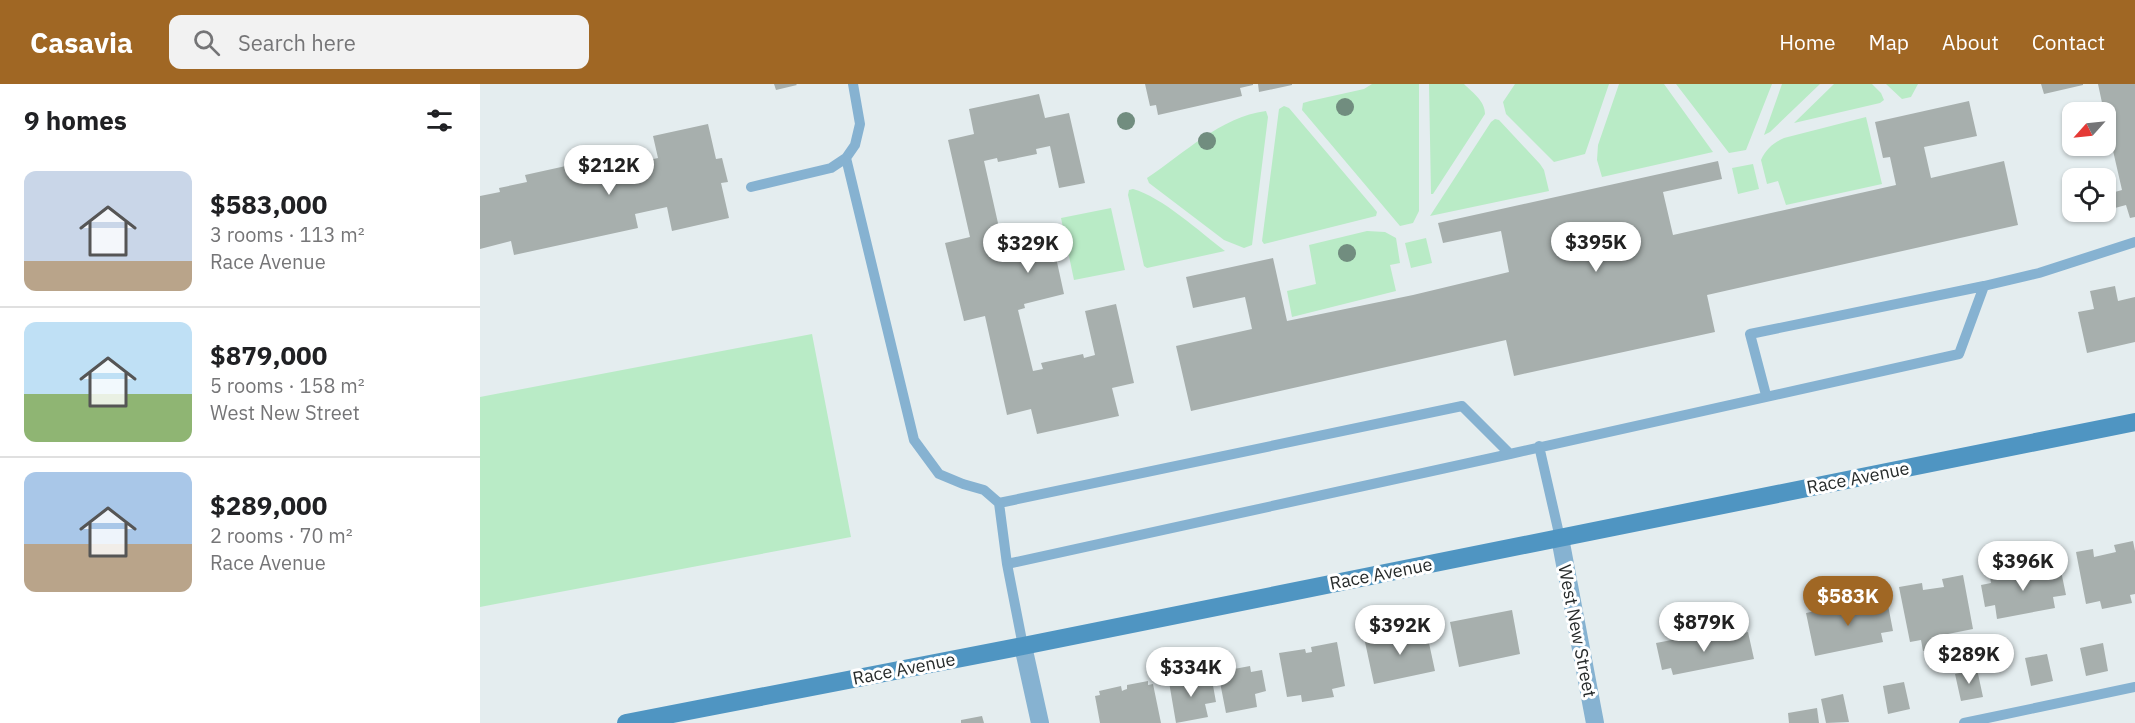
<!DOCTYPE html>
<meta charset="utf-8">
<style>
:root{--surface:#fff;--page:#f2f2f2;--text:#202124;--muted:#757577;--line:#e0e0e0;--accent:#a06724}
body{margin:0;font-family:"IBM Plex Sans",sans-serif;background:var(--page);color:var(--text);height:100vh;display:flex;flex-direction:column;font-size:22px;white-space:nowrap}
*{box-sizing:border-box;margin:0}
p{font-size:20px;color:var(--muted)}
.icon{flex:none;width:33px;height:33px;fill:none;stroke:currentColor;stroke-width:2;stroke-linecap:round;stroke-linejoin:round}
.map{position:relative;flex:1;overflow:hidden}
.drawer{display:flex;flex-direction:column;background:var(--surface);width:480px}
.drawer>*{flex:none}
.needle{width:39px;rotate:243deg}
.controls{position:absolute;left:1582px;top:18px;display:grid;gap:12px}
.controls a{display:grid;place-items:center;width:54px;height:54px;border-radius:12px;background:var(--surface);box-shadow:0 2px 4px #0004;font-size:30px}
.price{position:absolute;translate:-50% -51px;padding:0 14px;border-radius:21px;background:#fff;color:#222;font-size:20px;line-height:39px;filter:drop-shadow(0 2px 3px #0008)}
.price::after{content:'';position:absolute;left:50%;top:36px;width:18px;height:14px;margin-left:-9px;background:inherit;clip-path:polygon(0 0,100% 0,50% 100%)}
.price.current{background:var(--accent);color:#fff}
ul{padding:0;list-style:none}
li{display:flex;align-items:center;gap:18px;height:150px;padding:0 24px}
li+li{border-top:2px solid var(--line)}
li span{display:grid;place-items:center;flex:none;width:168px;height:120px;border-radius:12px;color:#555}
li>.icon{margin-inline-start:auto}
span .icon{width:72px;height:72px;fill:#fffc;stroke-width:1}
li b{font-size:26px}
h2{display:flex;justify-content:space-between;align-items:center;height:72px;padding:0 24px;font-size:26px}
header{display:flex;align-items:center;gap:36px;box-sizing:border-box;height:84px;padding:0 30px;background:var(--accent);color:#fff}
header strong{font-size:28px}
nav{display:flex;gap:33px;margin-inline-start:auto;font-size:21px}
.search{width:420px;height:54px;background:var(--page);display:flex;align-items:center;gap:15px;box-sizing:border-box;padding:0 21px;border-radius:12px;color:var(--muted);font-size:22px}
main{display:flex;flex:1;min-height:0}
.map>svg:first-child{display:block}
.green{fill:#b9ebc6}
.building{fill:#a7afad}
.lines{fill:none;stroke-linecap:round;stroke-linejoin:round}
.lane{stroke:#86b2d1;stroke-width:10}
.street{stroke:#86b2d1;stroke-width:18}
.secondary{stroke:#4f95c2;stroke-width:18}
.tree{fill:#718d7f}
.labels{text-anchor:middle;stroke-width:6;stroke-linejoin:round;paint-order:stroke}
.street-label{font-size:18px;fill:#272b2b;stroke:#fff}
</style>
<header>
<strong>Casavia</strong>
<div class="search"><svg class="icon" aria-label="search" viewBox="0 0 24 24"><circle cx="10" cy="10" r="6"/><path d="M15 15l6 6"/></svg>Search here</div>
<nav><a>Home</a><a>Map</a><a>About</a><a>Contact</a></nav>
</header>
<main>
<section class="drawer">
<h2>9 homes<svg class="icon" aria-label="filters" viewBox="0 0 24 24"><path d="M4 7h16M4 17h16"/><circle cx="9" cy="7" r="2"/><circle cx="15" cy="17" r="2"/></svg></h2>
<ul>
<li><span style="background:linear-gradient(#c9d6e8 75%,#b9a48a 0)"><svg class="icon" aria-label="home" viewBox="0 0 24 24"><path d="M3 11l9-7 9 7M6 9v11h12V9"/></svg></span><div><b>$583,000</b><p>3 rooms · 113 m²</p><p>Race Avenue</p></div></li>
<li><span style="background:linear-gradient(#bfe0f5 60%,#8fb573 0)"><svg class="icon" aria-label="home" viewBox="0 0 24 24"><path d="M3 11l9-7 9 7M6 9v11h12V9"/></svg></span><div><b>$879,000</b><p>5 rooms · 158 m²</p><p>West New Street</p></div></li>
<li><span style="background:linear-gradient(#a9c7e8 60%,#b9a48a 0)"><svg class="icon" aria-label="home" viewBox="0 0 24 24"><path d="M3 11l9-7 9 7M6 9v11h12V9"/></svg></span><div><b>$289,000</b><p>2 rooms · 70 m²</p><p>Race Avenue</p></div></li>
</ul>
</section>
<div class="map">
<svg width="1655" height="639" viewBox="0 0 1655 639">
<rect width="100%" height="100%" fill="#e4edef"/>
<path class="green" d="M892 0H939V127L933 139 920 142 822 26 823 19 830 17 884 5Z
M949 0H984C993 9 1005 17 1005 30L953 110H951Z
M1035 0H1129L1105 70 1074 78 1026 30 1023 18Z
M1139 0H1184L1233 68 1122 93 1117 76 1118 61Z
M1196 0H1292L1266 66 1249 69Z
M1302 0H1340L1290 48 1284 51Z
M1354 0H1392L1401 9 1404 16 1400 19 1314 39Z
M1406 0H1438L1431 13 1422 15Z
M804 22 809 24 893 123 897 128 896 132 784 160 782 157 799 25Z
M786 27 788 33 772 161 764 164 744 156 669 99 667 94C705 69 740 33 786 27Z
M1386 33 1402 100 1306 121 1298 97 1287 100 1281 76C1286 65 1293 59 1304 54Z
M1015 35 1019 36 1060 80 1064 86 1069 107 950 132 1011 38Z
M1273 80 1279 105 1258 110 1252 84Z
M653 105C682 113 720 148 745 167L667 184 664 182 648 111 649 106Z
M631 124 645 186 594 196 581 134Z
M887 147 905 148 916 154 920 179 910 181 916 207 812 233 807 207 836 200 829 161Z
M946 154 952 179 931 184 925 159Z
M332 250 371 453 0 523V313Z"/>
<path class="building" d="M294 0H316L317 1 296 6Z
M665 0H773V1L760 4 762 12 678 31 676 21 670 22Z
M778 0H812V1L779 8Z
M1561 0H1603V1L1564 10Z
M1618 0H1655V133L1650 134 1646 121 1635 124 1631 109 1642 106 1626 36V28H1624Z
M559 10 565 34 589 29 605 99 579 104 570 62 556 65 557 70 518 78 517 74 504 77 520 148 528 147 530 155 570 146 584 210 544 220 545 224 538 226 553 287 563 285 561 279 603 270 604 274 615 271 605 227 636 220 654 299 632 304 639 332 557 350 551 325 527 331 505 232 484 237 465 159 490 153 468 56 494 50 489 25Z
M1489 17 1497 52 1444 63 1451 94 1524 77 1538 141 1227 211 1235 248 1034 292 1026 256 711 327 696 262 772 245 765 213 713 224 706 193 793 174 807 237 933 211 1029 188 1021 147 963 159 958 139 1238 77 1242 95 1183 108 1193 151 1416 101 1410 73 1403 74 1395 38Z
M228 40 236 75 242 74 248 98 241 99 249 134 192 147 187 123 155 130 158 144 34 171 31 157 0 165V112L20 108 19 104 47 98 45 91 113 76 114 83 140 78 142 82 178 74 173 52Z
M1635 202 1638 217 1655 213V258L1607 269 1598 228 1614 225 1610 207Z
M1653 457 1655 467V510L1650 511 1652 519 1622 525 1620 517 1606 520 1596 468 1613 465 1614 473 1636 468 1634 461Z
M1567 482 1568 490 1581 487 1586 511 1573 513 1575 524 1517 535 1515 521 1505 523 1501 501 1511 499 1510 493Z
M1483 491 1493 545 1458 552 1460 563 1443 567 1441 556 1430 558 1419 503 1442 499 1443 506 1464 503 1462 495Z
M1393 515 1394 524 1408 521 1413 547 1401 549 1403 558 1335 572 1326 529Z
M1032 526 1040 570 979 583 970 538Z
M946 545 955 587 894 600 885 558Z
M1268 548 1274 575 1193 591 1191 584 1182 586 1176 559 1218 551 1219 557Z
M857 558 865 602 852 605 854 613 822 618 821 611 807 613 799 569 825 565 826 569 832 568 831 563Z
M1623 559 1628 587 1606 592 1600 564Z
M1567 570 1573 597 1551 602 1545 574Z
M770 582 771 588 782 586 786 607 775 610 777 623 746 629 738 588Z
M1497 585 1503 613 1481 617 1475 590Z
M720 592 721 599 732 596 736 618 725 620 728 633 696 639 689 598Z
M668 597V601L673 600 681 639H620L615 612 620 611 619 607 641 602 642 607 644 606 647 605V601Z
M1424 598 1430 625 1408 630 1403 602Z
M1363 610 1369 638 1346 639 1341 615Z
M1337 624 1339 639H1309L1308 629Z
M502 632 504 639H481V636Z"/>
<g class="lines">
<path class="lane" d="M366 74 434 356 459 390 483 400 504 406 519 419 527 480 543 562
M271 103 351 84 366 74 375 61 380 40 373 0
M1286 311 1270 250 1504 202
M1059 362 1080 454
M519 419 982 322 1030 370 1479 270 1504 202 1559 189 1655 158
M527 480 1030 370
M1484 639 1655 603"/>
<path class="street" d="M1080 454 1115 639
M543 562 560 639"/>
<path class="secondary" d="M146 639 543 562 1655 338"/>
</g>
<g class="tree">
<circle cx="865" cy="23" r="9"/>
<circle cx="646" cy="37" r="9"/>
<circle cx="727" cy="57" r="9"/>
<circle cx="867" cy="169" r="9"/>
</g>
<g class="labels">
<g class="street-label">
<text transform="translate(1378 394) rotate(-11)" y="6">Race Avenue</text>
<text transform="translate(901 490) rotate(-11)" y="6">Race Avenue</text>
<text transform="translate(1097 547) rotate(79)" y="6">West New Street</text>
<text transform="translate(424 585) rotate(-11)" y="6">Race Avenue</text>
</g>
</g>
</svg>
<div class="controls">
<a><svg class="needle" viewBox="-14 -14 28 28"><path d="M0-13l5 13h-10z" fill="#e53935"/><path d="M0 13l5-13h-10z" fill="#757577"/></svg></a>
<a><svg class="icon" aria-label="locate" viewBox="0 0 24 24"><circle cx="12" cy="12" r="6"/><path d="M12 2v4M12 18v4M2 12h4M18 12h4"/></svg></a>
</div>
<b class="price" style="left:129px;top:112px">$212K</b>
<b class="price" style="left:1116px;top:189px">$395K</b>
<b class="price" style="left:548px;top:190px">$329K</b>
<b class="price" style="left:1543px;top:508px">$396K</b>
<b class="price current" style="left:1368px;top:543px">$583K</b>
<b class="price" style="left:1224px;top:569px">$879K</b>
<b class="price" style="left:920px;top:572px">$392K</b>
<b class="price" style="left:1489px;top:601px">$289K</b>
<b class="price" style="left:711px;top:614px">$334K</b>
</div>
</main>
